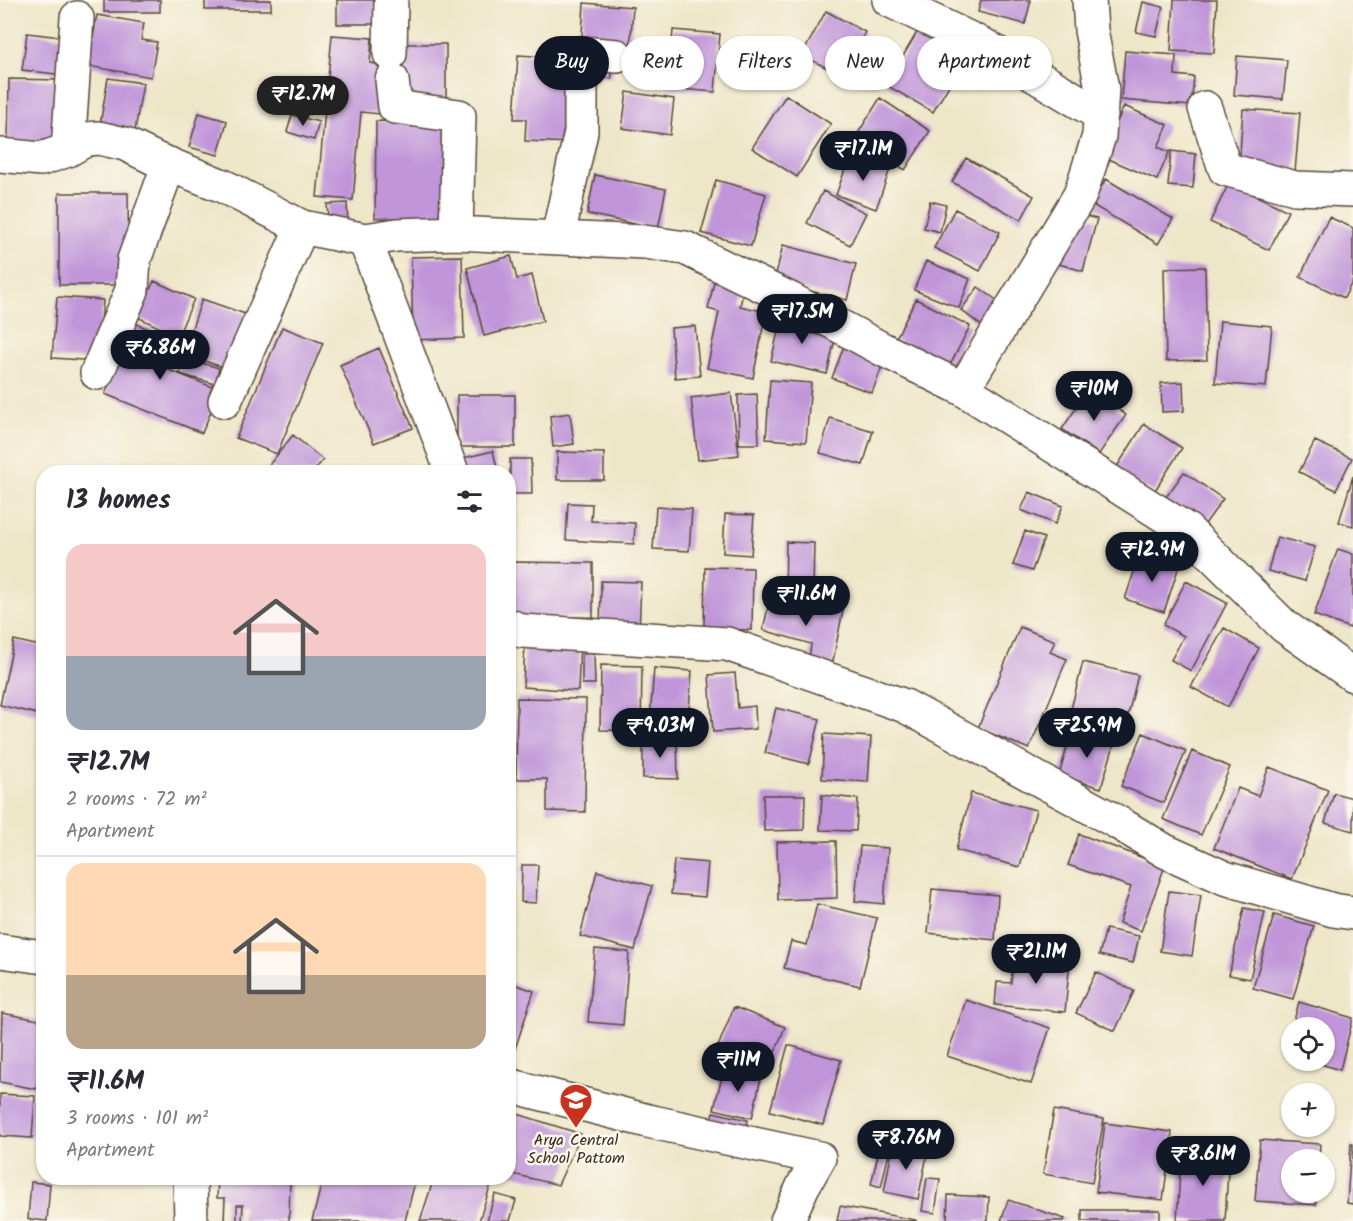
<!DOCTYPE html>
<meta charset="utf-8">
<style>
:root{--surface:#fff;--page:#f2f2f3;--text:#2b2b33;--muted:#7c7c81;--line:#e1e1e2;--accent:#111827}
body{margin:0;font-family:Kalam,sans-serif;background:var(--page);color:var(--text);height:100vh;display:flex;flex-direction:column;font-size:22px;white-space:nowrap}
*{box-sizing:border-box;margin:0}
p{font-size:20px;color:var(--muted)}
.icon{flex:none;width:33px;height:33px;fill:none;stroke:currentColor;stroke-width:2;stroke-linecap:round;stroke-linejoin:round}
.map{position:relative;flex:1;overflow:hidden}
.side{position:absolute;left:36px;top:465px;width:480px;height:720px;display:flex;flex-direction:column;background:var(--surface);border-radius:24px;box-shadow:0 2px 4px #0004}
.side>*{flex:none}
.guide{position:absolute;left:534px;top:36px;width:570px;height:54px;display:flex;gap:12px}
.fabs{position:absolute;left:1281px;top:1017px;display:grid;gap:12px}
.fabs a{display:grid;place-items:center;width:54px;height:54px;border-radius:50%;background:var(--surface);box-shadow:0 2px 4px #0004;font-size:30px}
.price{position:absolute;translate:-50% -51px;padding:0 14px;border-radius:21px;background:var(--accent);color:#fff;font-size:20px;line-height:39px;filter:drop-shadow(0 2px 3px #0008)}
.price::after{content:'';position:absolute;left:50%;top:36px;width:18px;height:14px;margin-left:-9px;background:inherit;clip-path:polygon(0 0,100% 0,50% 100%)}
.price.current{background:#222;color:#fff}
ul{padding:0;list-style:none}
li{display:grid;align-content:center;gap:12px;height:318px;padding:0 30px}
li+li{border-top:2px solid var(--line)}
li span{display:grid;place-items:center;height:186px;border-radius:18px;color:#555}
li>.icon{margin-inline-start:auto}
span .icon{width:108px;height:108px;fill:#fffc;stroke-width:1}
li b{font-size:26px}
h2{display:flex;justify-content:space-between;align-items:center;height:72px;padding:0 30px;font-size:26px}
.tag{padding:0 21px;border-radius:27px;background:var(--surface);box-shadow:0 2px 4px #0004;font-size:21px;line-height:54px}
.tag.current{background:var(--accent);color:#fff}
.map>svg:first-child{display:block}
.building{fill:#c095d9}
.lines{fill:none;stroke-linecap:round;stroke-linejoin:round}
.minor-casing{stroke:#564638;stroke-width:36}
.minor{stroke:#fff;stroke-width:33}
.labels{text-anchor:middle;stroke-width:5;stroke-linejoin:round;paint-order:stroke}
.poi-label{font-size:16px;fill:#3b2a1e;stroke:#fbf7ec}
</style>
<div class="map">
<svg width="1353" height="1221" viewBox="0 0 1353 1221">
<rect width="100%" height="100%" fill="#fbf7ec"/>
<filter id="ink" filterUnits="userSpaceOnUse"><feTurbulence type="fractalNoise" baseFrequency=".0167" numOctaves="2"/><feDisplacementMap in="SourceGraphic" scale="12" xChannelSelector="R" yChannelSelector="G"/><feConvolveMatrix kernelMatrix="1 2 1 2 8 2 1 2 1" color-interpolation-filters="sRGB"/></filter>
<filter id="wash" filterUnits="userSpaceOnUse"><feTurbulence type="fractalNoise" baseFrequency=".008" numOctaves="4" result="noise"/><feDisplacementMap in="SourceGraphic" scale="24" xChannelSelector="R" yChannelSelector="G"/><feGaussianBlur stdDeviation="1.35" result="paint"/><feColorMatrix in="noise" values="0 0 0 0 0 0 0 0 0 0 0 0 0 0 0 0 0 1.4 0 .05"/><feComposite in="paint" operator="in"/></filter>
<g filter="url(#wash)">
<rect width="100%" height="100%" fill="#eee6c8"/>
<g id="blocks">
<path class="building" d="M104 0H160V12H104Z
M205 0H271V10H205Z
M337 0H375V24H337Z
M981 0H1031L1025 24 978 12Z
M1174 0H1217L1214 53 1171 51Z
M1143 2 1163 7 1156 36 1136 32Z
M584 3 633 7 630 52 581 49Z
M826 11 865 32 842 76 802 55Z
M97 15 144 23 141 40 157 42 151 77 88 66Z
M923 22 971 49 933 112 886 85Z
M673 30 720 34 715 92 668 88Z
M27 33 69 38 64 75 22 70Z
M332 35 372 38 370 63 385 65 380 114 361 112 353 200 317 197Z
M402 44H446V103H403Z
M860 48 886 58 875 86 849 76Z
M1125 51 1176 55 1175 75 1194 77 1191 106 1121 100Z
M518 55 577 59 572 143 525 141 526 119H514Z
M1237 56 1287 60 1283 99 1234 95Z
M615 64 611 79 585 71Z
M108 78 143 83 135 131 100 125Z
M9 79 62 80 61 142 8 141Z
M627 92 674 99 670 135 622 128Z
M786 95 831 124 797 177 752 148Z
M880 98 930 131 905 170 855 138Z
M1124 106 1168 125 1158 147 1169 152 1157 180 1102 156Z
M1243 109 1300 113 1295 172 1239 168Z
M199 113 227 121 218 155 189 147Z
M292 115 319 122 314 140 287 132Z
M376 121 450 122V219L375 218Z
M1171 151 1196 154 1193 188 1168 186Z
M850 155 890 169 876 209 836 195Z
M966 158 1034 196 1021 220 952 182Z
M595 175 666 189 658 229 587 214Z
M1106 179 1173 219 1158 244 1091 204Z
M716 180 766 194 751 246 701 233Z
M1229 183 1288 211 1269 250 1210 222Z
M823 191 866 213 850 245 807 223Z
M59 193H128L129 285H59Z
M930 201 946 205 940 232 924 228Z
M347 203 348 226 329 228 327 204Z
M955 209 1000 232 980 271 934 248Z
M1073 213 1097 219 1083 271 1059 264Z
M1329 217 1353 228V280L1344 298 1300 277Z
M783 245 856 264 847 300 774 282Z
M462 256 464 338 413 340 411 257Z
M511 256 517 279 532 275 543 321 484 336 467 268Z
M926 261 970 279 959 308 914 290Z
M1205 267 1207 360 1166 361 1164 268Z
M154 281 194 299 178 336 137 317Z
M714 282 744 288 740 306 766 312 753 378 707 368 719 312 708 309Z
M978 287 1005 306 987 330 961 310Z
M57 297 103 300 98 361 52 358Z
M202 299 248 315 229 369 183 354Z
M916 299 970 326 949 367 895 340Z
M783 311 814 319 811 333 835 339 827 374 771 361Z
M1220 321 1272 326 1266 387 1215 383Z
M134 323 181 342 169 370 220 390 202 433 105 394Z
M695 326 700 376 675 378 671 328Z
M282 327 323 343 277 454 236 438Z
M844 346 884 361 872 393 832 378Z
M379 348 413 428 374 443 340 365Z
M184 358 219 368 215 384 180 374Z
M770 380 811 383 806 442 766 439Z
M1183 382 1184 411 1162 412 1161 383Z
M1089 389 1126 415 1099 454 1062 429Z
M731 393 739 455 698 460 691 398Z
M757 394 759 444H739L738 395Z
M457 395H515V447H457Z
M570 413 574 444 553 447 550 416Z
M830 418 873 431 863 465 820 453Z
M1144 424 1182 448 1154 492 1113 473Z
M293 435 323 460 313 472H279L269 465Z
M1315 441 1352 458 1336 490 1299 472Z
M493 451 498 472H463L459 459Z
M557 452 604 453V480H557Z
M510 459H531L532 494H510Z
M1184 472 1223 499 1200 531 1161 504Z
M1353 476V526L1339 522Z
M1029 492 1063 506 1055 524 1021 510Z
M568 503 592 504 591 521 635 523 634 544 566 540Z
M656 507 692 509 689 551 653 549Z
M725 514 754 515 751 555 723 553Z
M1025 531 1044 538 1032 571 1013 565Z
M1277 537 1315 547 1305 581 1268 571Z
M786 542 814 543 813 591H785Z
M1338 549 1353 554V619L1350 628 1314 615Z
M1140 554 1179 566 1164 612 1125 599Z
M510 562 593 563V617L509 618Z
M705 567 753 568 752 630 704 629Z
M601 581 641 582 639 633 600 632Z
M1186 581 1227 603 1191 671 1171 660 1184 636 1163 625Z
M770 598 843 610 832 666 809 661 811 644 763 630Z
M1020 627 1055 641 1050 652 1067 659 1029 749 978 728Z
M1224 628 1259 648 1228 707 1191 687Z
M14 640 44 647V687L37 714 0 705Z
M525 641 580 644 578 691 523 687Z
M582 654H594L595 684H582Z
M1083 662 1138 675 1124 731 1069 717Z
M601 665 642 666 641 731 600 730Z
M654 668 692 671 687 735 649 732Z
M735 673 738 708 755 706 756 729 713 732 709 675Z
M517 698 586 699 585 812 547 811V779H516Z
M776 708 820 719 809 764 765 753Z
M1072 730 1115 742 1101 788 1059 775Z
M1143 733 1186 751 1164 803 1121 786Z
M824 734 871 737 868 782 822 779Z
M643 739H677L678 779 643 778Z
M1192 751 1230 767 1201 835 1163 819Z
M1269 767 1328 790 1292 879 1214 848 1238 788 1258 796Z
M971 793 1036 810 1020 867 956 850Z
M1334 793 1353 798V831L1325 823Z
M763 795H805L804 830 764 831Z
M822 795 858 799 856 831 820 830Z
M1079 834 1165 866 1141 931 1119 923 1131 887 1068 865Z
M836 841 837 898 778 900 777 842Z
M860 846 888 848 884 904 855 901Z
M674 860 708 863 705 897 671 894Z
M522 865H538L536 903 521 902Z
M597 871 652 886 635 950 580 936Z
M932 889 998 895 995 940 928 933Z
M1169 891 1201 895 1192 956 1160 951Z
M817 904 877 918 860 986 784 968 791 941 807 945Z
M1244 908 1265 912 1250 979 1229 975Z
M1274 915 1314 926 1293 999 1253 988Z
M1106 929 1139 936 1133 963 1099 955Z
M595 949 629 952 623 1025 588 1022Z
M1014 956 1070 960 1065 1012 995 1005 997 982 1011 983Z
M1096 972 1134 991 1115 1031 1076 1013Z
M508 982 534 991 515 1049 508 1047Z
M966 1000 1050 1028 1031 1084 947 1056Z
M1299 1002 1353 1018 1340 1070 1311 1061 1324 1060V1028H1292Z
M734 1007 785 1027 766 1074 715 1054Z
M2 1013 44 1021V1052L36 1089 0 1082Z
M1291 1030H1292V1055L1284 1053Z
M788 1045 841 1060 823 1125 770 1111Z
M724 1068 761 1078 752 1118 714 1109Z
M0 1094 35 1096 32 1138 0 1136Z
M1054 1110 1104 1119 1092 1183 1043 1174Z
M508 1111 581 1134 558 1185 508 1173Z
M713 1112 748 1120 744 1136 709 1128Z
M1105 1123 1172 1132 1163 1200 1096 1192Z
M1260 1140 1320 1144 1319 1160H1292V1192H1317L1316 1205 1255 1201Z
M893 1144 928 1151 918 1199 884 1192Z
M1351 1144H1353V1204L1347 1203Z
M880 1146 890 1148 881 1187 871 1184Z
M1181 1153 1229 1155 1225 1221H1177Z
M218 1178H290L289 1221H242L243 1205H237V1221H224L225 1198H217Z
M323 1178H416L405 1221H312Z
M434 1178H493L479 1221H420Z
M927 1178 940 1179 935 1213 922 1211Z
M31 1182 50 1184 47 1221 28 1219Z
M495 1194 516 1200 510 1221H487Z
M948 1195 989 1197 988 1221H947Z
M1008 1200 1065 1219 1064 1221H1001Z
M840 1206 916 1220V1221H837Z
M1082 1210H1160V1221H1082Z"/>
</g>
</g>
<g filter="url(#ink)">
<use href="#blocks" fill-opacity="0" stroke="#564638" stroke-width="1.5"/>
<g class="lines">
<g class="minor-casing">
<path id="minor" d="M889 0 985 46 1101 115
M390 54 391 0
M392 80 395 107 459 116 456 233
M1205 108 1225 169 1295 188 1353 190
M68 150 77 18
M0 155 41 159 68 150 87 139 99 138 125 144 158 160 223 186 302 227 365 240
M558 236 581 132V53L617 56
M97 373 132 290 134 260 169 164
M963 389 1080 195 1099 136 1102 89 1091 30 1089 0
M225 401 302 227
M452 472 365 240 397 235 456 233 644 242 685 248 790 299 882 349 963 389 1187 530 1284 626 1353 675
M508 625 522 631 727 644 905 706 1117 822 1165 851 1225 878 1333 910 1353 913
M0 951 44 957
M508 1085 648 1121 819 1158 803 1186 787 1221
M190 1178 191 1221"/>
</g>
<use href="#minor" class="minor"/>
</g>
</g>
<defs>
<g id="school-pin" transform="scale(1.725)"><path d="M0 17L-7.5 6A9.5 9.5 0 1 1 7.5 6Z" fill="#c8321e" stroke="#fbf7ec"/><path d="M0-5L7-2L0 1L-7-2ZM-4 1L0 2.5L4 1V4Q0 6-4 4Z" fill="#fff"/></g>
</defs>
<g fill-rule="evenodd">
<use href="#school-pin" x="576" y="1100"/>
</g>
<g class="labels">
<g class="poi-label">
<text x="576" y="1145">Arya Central<tspan x="576" dy="18">School Pattom</tspan></text>
</g>
</g>
</svg>
<div class="fabs">
<a><svg class="icon" aria-label="locate" viewBox="0 0 24 24"><circle cx="12" cy="12" r="6"/><path d="M12 2v4M12 18v4M2 12h4M18 12h4"/></svg></a>
<a>+</a>
<a>−</a>
</div>
<b class="price current" style="left:303px;top:127px">₹12.7M</b>
<b class="price" style="left:863px;top:182px">₹17.1M</b>
<b class="price" style="left:802px;top:345px">₹17.5M</b>
<b class="price" style="left:160px;top:381px">₹6.86M</b>
<b class="price" style="left:1094px;top:422px">₹10M</b>
<b class="price" style="left:1152px;top:583px">₹12.9M</b>
<b class="price" style="left:806px;top:627px">₹11.6M</b>
<b class="price" style="left:660px;top:759px">₹9.03M</b>
<b class="price" style="left:1087px;top:759px">₹25.9M</b>
<b class="price" style="left:1036px;top:985px">₹21.1M</b>
<b class="price" style="left:738px;top:1093px">₹11M</b>
<b class="price" style="left:906px;top:1171px">₹8.76M</b>
<b class="price" style="left:1203px;top:1187px">₹8.61M</b>
<div class="guide">
<a class="tag current">Buy</a>
<a class="tag">Rent</a>
<a class="tag">Filters</a>
<a class="tag">New</a>
<a class="tag">Apartment</a>
</div>
<section class="side">
<h2>13 homes<svg class="icon" aria-label="filters" viewBox="0 0 24 24"><path d="M4 7h16M4 17h16"/><circle cx="9" cy="7" r="2"/><circle cx="15" cy="17" r="2"/></svg></h2>
<ul>
<li><span style="background:linear-gradient(#f6c9c9 60%,#9aa5b1 0)"><svg class="icon" aria-label="home" viewBox="0 0 24 24"><path d="M3 11l9-7 9 7M6 9v11h12V9"/></svg></span><div><b>₹12.7M</b><p>2 rooms · 72 m²</p><p>Apartment</p></div></li>
<li><span style="background:linear-gradient(#ffd9b3 60%,#b9a48a 0)"><svg class="icon" aria-label="home" viewBox="0 0 24 24"><path d="M3 11l9-7 9 7M6 9v11h12V9"/></svg></span><div><b>₹11.6M</b><p>3 rooms · 101 m²</p><p>Apartment</p></div></li>
</ul>
</section>
</div>
